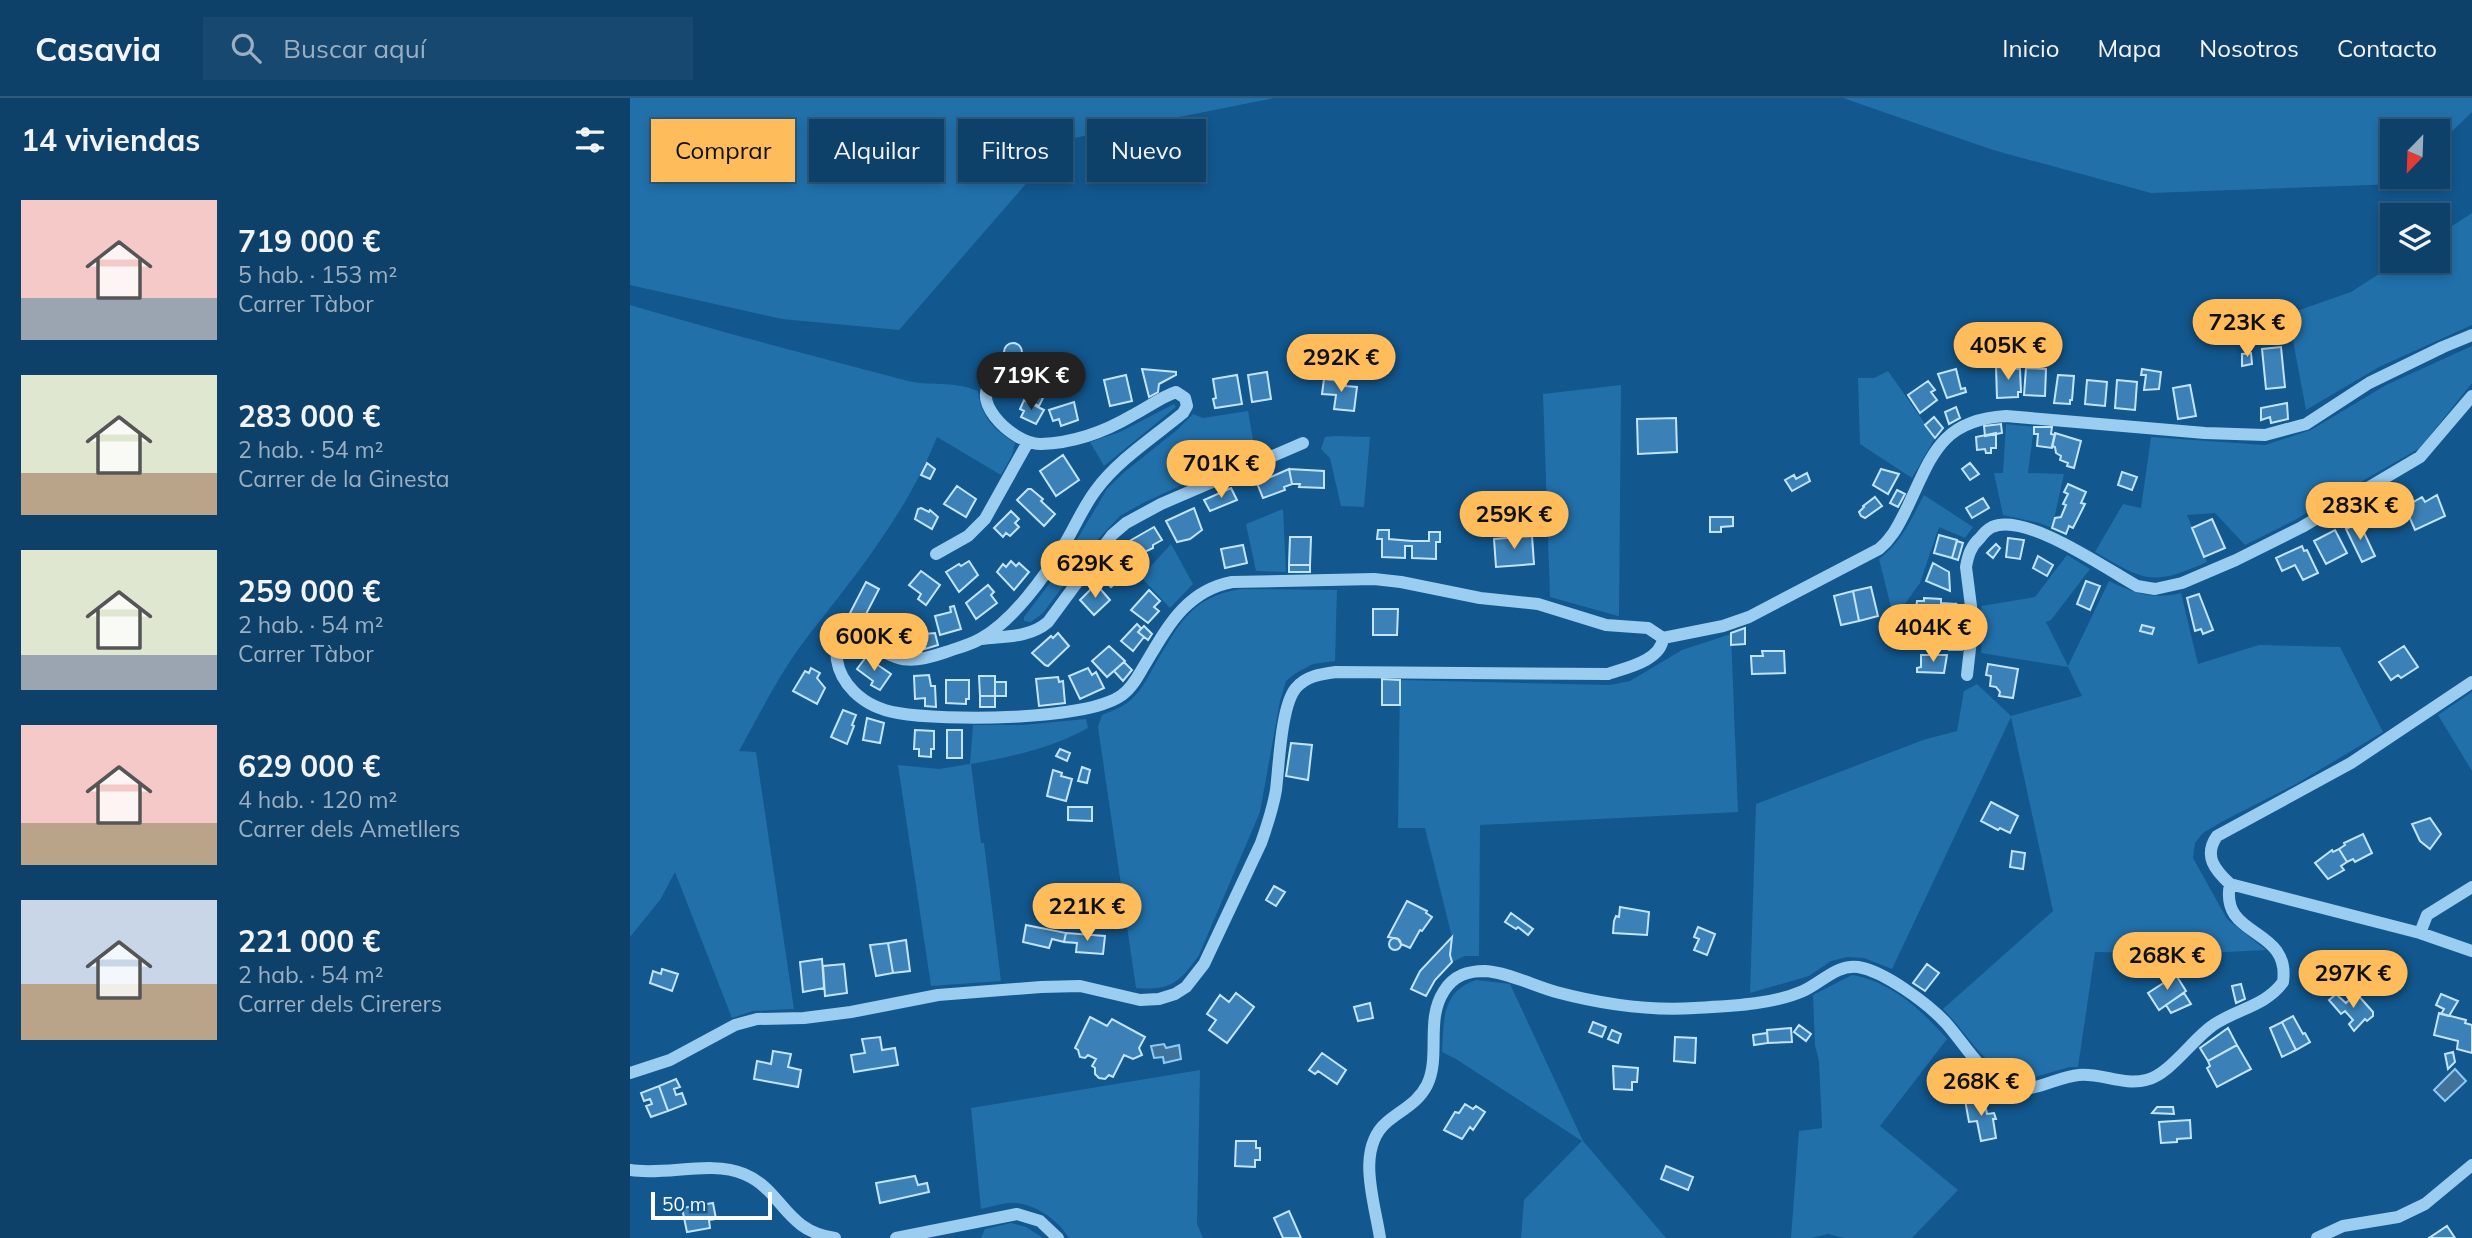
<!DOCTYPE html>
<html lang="es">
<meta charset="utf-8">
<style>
:root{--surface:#0e416a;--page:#174870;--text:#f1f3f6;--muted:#9bafc1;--line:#2e5a7e;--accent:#ffbc5b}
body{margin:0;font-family:Mulish,sans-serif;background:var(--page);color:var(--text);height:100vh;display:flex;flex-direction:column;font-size:26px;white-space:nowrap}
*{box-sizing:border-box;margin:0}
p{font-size:23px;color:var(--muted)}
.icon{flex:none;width:38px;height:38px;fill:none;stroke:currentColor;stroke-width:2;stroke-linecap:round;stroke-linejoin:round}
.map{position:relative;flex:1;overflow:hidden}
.side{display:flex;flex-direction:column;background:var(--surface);width:630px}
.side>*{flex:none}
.hud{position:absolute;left:21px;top:21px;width:665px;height:63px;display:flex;gap:14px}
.needle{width:46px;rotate:203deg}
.controls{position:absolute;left:1750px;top:21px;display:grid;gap:14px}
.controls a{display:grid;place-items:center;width:70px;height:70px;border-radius:0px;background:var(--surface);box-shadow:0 4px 10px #0003,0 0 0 2px var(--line);font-size:35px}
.scale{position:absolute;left:21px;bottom:18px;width:121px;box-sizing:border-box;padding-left:7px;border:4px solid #fff;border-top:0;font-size:19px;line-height:24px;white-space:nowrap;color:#fff;-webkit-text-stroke:5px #12578d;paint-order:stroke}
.price{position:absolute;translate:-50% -60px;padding:0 16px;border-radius:24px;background:var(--accent);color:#111;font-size:23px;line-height:46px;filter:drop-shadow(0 2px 4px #0008)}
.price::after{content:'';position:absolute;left:50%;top:42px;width:21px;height:16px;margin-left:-10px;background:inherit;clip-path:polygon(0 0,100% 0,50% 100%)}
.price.active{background:#222;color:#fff}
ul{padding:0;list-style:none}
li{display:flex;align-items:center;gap:21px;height:175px;padding:0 21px}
li span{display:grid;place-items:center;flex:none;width:196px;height:140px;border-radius:0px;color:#555}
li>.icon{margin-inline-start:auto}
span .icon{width:84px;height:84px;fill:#fffc;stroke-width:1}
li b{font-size:30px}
h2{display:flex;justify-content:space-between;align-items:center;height:84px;padding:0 21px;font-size:30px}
.pill{padding:0 24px;border-radius:0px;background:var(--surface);box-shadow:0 4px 10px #0003,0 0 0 2px var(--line);font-size:24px;line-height:63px}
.pill.active{background:var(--accent);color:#111}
header{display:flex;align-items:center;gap:42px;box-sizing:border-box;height:98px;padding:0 35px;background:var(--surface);border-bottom:2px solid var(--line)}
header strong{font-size:33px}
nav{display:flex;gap:38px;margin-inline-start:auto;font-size:24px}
.search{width:490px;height:63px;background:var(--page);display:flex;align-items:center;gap:18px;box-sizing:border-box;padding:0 24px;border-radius:0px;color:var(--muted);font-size:26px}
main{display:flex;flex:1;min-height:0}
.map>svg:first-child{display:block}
.green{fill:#2170aa}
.water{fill:#40729a;stroke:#8ccaf5;stroke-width:2}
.building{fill:#3b81b7;stroke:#c2e4fc;stroke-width:2}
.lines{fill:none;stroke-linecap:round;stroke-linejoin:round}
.minor{stroke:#9bcdf1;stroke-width:12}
</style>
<header>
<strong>Casavia</strong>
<div class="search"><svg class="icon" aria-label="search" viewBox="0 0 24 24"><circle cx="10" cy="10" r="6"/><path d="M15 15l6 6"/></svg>Buscar aquí</div>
<nav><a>Inicio</a><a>Mapa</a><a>Nosotros</a><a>Contacto</a></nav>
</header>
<main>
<section class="side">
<h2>14 viviendas<svg class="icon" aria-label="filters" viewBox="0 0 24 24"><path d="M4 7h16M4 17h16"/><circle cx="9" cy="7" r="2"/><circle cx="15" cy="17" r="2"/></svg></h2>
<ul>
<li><span style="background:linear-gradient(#f6c9c9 70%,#9aa5b1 0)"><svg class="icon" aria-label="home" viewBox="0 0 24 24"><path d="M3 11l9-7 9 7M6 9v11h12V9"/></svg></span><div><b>719 000 €</b><p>5 hab. · 153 m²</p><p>Carrer Tàbor</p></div></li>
<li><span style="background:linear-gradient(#dfe7d0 70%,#b9a48a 0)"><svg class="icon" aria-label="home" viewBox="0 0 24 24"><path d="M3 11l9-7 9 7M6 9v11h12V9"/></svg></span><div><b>283 000 €</b><p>2 hab. · 54 m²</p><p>Carrer de la Ginesta</p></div></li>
<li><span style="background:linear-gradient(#dfe7d0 75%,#9aa5b1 0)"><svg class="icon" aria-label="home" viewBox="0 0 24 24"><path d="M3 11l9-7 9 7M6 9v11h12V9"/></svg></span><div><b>259 000 €</b><p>2 hab. · 54 m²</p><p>Carrer Tàbor</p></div></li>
<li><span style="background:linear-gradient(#f6c9c9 70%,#b9a48a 0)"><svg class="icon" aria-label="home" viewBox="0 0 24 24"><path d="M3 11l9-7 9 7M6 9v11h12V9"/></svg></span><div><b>629 000 €</b><p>4 hab. · 120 m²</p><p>Carrer dels Ametllers</p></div></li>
<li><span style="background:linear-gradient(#c9d6e8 60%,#b9a48a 0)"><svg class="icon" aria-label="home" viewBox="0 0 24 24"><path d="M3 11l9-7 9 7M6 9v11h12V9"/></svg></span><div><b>221 000 €</b><p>2 hab. · 54 m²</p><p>Carrer dels Cirerers</p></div></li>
</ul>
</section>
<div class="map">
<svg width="1842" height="1140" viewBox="0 0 1842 1140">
<rect width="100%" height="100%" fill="#12578d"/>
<path class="green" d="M0 0H644L434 42 269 232 152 221 0 187Z
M1213 0H1842V14L1808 47V33H1762V79H1775L1768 86 1521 95 1363 52Z
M1842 115V227L1749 269 1676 312 1658 216 1721 194 1769 163H1808V137Z
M0 207C91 234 183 258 274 282 300 289 322 282 348 293 351 319 364 332 385 345L382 357 371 377 307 339C278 412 230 472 182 533 152 570 132 612 109 653L126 654 164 911 123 913 102 920 45 774 30 802 0 839Z
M1842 248V285L1790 350 1663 423 1615 447 1585 415 1557 417 1577 464C1522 488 1517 484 1465 454L1493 406 1511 410 1521 339 1635 347 1681 332 1756 287Z
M1258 273 1305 340 1282 380 1230 346 1228 280H1244Z
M991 287 989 518H988L920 499 913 296Z
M544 306 546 309 474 368 460 344 490 334Z
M618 313 625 353 513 405 490 418 469 440 413 515 401 524 394 523V519L426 477 477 391 492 376 547 332 563 316 573 320Z
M1376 326 1404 329 1398 375 1434 376 1422 430 1410 425 1373 417 1364 375H1373Z
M705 338 740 339 734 409 711 408 700 360 691 351 695 339Z
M1294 397 1343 429 1335 440 1309 429 1290 485 1264 521 1249 461C1272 444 1281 421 1294 397Z
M653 411 656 474 626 473 616 426Z
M541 446 563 486 540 510 511 479Z
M1437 457 1460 471 1421 522 1416 524 1438 568 1479 483C1504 495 1523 502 1551 495L1568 566 1629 547 1710 549 1753 634 1666 686 1595 722 1573 735 1565 745 1563 760 1597 821 1636 852 1557 856 1465 854 1448 969H1440L1390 983C1356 972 1337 935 1313 911L1423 813 1381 619 1262 871 1234 860 1217 859 1201 863 1179 878 1120 895 1126 706 1293 642 1327 633 1334 593 1347 586 1381 618 1452 598 1438 569 1351 555 1353 531 1351 508 1405 499Z
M612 491 707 492 705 563 683 566 666 575 656 583 650 603 630 714 569 857C550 884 541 893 506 890L468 629 472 617C481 613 490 610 497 605 509 596 516 583 523 570 548 528 560 498 612 491Z
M1101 536 1108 714 850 727 849 858H835L822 864 820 857 822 839 795 730H768L770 582 980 587 1000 583 1052 552Z
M1842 594V673L1808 617Z
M456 621 458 630C422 650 381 659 341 666L351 745H354L371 883 301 888 268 667 309 671 340 666 343 627H393Z
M1222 877C1260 883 1293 913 1317 941L1250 1028 1328 1092 1282 1140H1214L1198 1136 1181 1140H1161L1169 1033 1192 1030 1189 963 1185 947 1183 897Z
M846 882 880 886 953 1043 1036 1140H891L894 1102 952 1043 826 961 812 954C814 923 811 894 846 882Z
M570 972 567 1126 573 1140H439C428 1121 401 1103 379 1105 369 1106 360 1109 351 1111L341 1010Z
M381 1125 396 1129 413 1140H351L355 1131Z"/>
<path class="water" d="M534 946 536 950 549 947 551 961 534 965 533 959 524 960 521 948Z
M1825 971 1836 983 1815 1003 1804 992Z"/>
<path class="building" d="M374 254a9 9 0 1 1 18 0a9 9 0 1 1-18 0Z
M1651 249 1655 289 1636 291 1632 251Z
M1621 255 1622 266 1612 268V256Z
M1366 269 1390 271 1391 294H1388V299L1367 300Z
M1396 270 1416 271 1415 298 1394 297Z
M512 271 546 274V277L529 286 528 294 519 299Z
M1326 271 1331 291 1335 290 1336 294 1317 300 1308 276Z
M1512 271 1531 274 1529 291 1514 292 1516 277H1511Z
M637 274 641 301 622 304 618 277Z
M496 277 502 303 480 308 474 282Z
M607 277 612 306 585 310 583 301 586 300 583 281Z
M1428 277 1444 278 1442 302H1440V306L1424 305Z
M694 281 716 284V288L727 289 724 313 704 311 706 297 692 296Z
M1457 282 1477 284 1475 308 1455 306Z
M1487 282 1507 284 1505 312 1485 310Z
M1298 283 1305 292 1301 294 1307 302 1290 315 1278 297Z
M1560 287 1566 318 1548 321 1543 290Z
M403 294 413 300 409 308 398 303Z
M394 302 414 312 406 326 391 319 394 313 390 311Z
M444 304 448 322 431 328 429 321 423 323 419 312Z
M1657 305 1658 321 1641 325 1640 319 1631 322V310Z
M1326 309 1330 320 1319 326 1315 314Z
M1304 319 1313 330 1305 340 1295 327Z
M1046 320 1047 354 1008 356 1007 321Z
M1371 326 1372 335 1355 338 1354 328Z
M1404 329H1422L1421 336 1425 337 1422 350 1407 348 1408 336H1404Z
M1366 335V350H1361V355H1356L1355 351 1347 352 1346 339Z
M1425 335 1451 343 1444 370 1437 368 1438 365 1430 362 1431 358 1426 355 1425 349 1422 348Z
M433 357 449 382 426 398 410 373Z
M297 365 305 371 300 381 291 377Z
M1340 365 1349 376 1340 382 1332 371Z
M659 371 694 373V390L669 389 670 386H662Z
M659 371 662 386 654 389 655 392 633 400 627 385Z
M1251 371 1269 376 1258 396 1243 387Z
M1492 374 1507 379 1502 392 1488 387Z
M1177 375 1180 383 1162 393 1155 382 1164 377 1166 381Z
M1438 386 1456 394 1451 405 1455 406 1443 430 1439 428 1436 436 1422 430 1425 420 1431 419 1436 407 1433 406 1438 396 1434 394Z
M327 388 346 401 336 419 314 406Z
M601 390 607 402 580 413 574 402Z
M398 391H401L413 401 411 403 425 416 414 428 387 402Z
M1267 392 1275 396 1268 409 1260 405Z
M1807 397 1815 418 1785 432 1775 409 1792 399 1795 404Z
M1245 399 1252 408 1235 420 1231 418 1229 414 1234 409 1233 408Z
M1353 400 1359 410 1342 420 1336 410Z
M291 410 299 414 300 412 308 419 302 431 285 421 288 411Z
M564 410 572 432 560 441 547 444 536 423Z
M381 413 389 421 385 425 389 429 380 438 376 435 373 439 364 430Z
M1080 419H1103V428L1091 429V434H1080Z
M1582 421 1595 450 1574 459 1562 430Z
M1729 424 1745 458 1732 464 1716 431Z
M524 429 532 442 523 447V450L504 459 496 445Z
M748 432H759V441L782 443H799V434H810V444H806V461L782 460V448H775V460L752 459V441H747Z
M1705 432 1717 455 1696 466 1684 443Z
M1309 437 1327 442 1322 460 1304 455Z
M902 438 904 466 866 469 864 441Z
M660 439H681L680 467H659Z
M1378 440 1394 442 1390 461 1376 459Z
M1327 443 1333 445 1328 462 1322 460Z
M1366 446 1370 450 1363 460 1357 455Z
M613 447 617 465 595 470 591 451Z
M1672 448 1674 453 1677 452 1688 475 1673 482 1665 467 1652 473 1646 460Z
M1408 458 1423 467 1417 478 1403 470Z
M482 461 496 475 481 489 471 479 476 474 473 471Z
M339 463 348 477 329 494 316 474 329 466 331 468Z
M381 463 386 468 389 465 399 474 384 492 367 474 373 466 376 469Z
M1303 465 1319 474 1320 493 1296 483Z
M659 467H680V474H659Z
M291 473 310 487 296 507 288 501 291 496 279 487Z
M1456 483 1470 488 1460 512 1447 506Z
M236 484 249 491 233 522 220 515Z
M466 486 480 502 464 517 450 502Z
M358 487 364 494 361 497 367 505 346 521 336 505Z
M1241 489 1248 518 1229 523 1223 493Z
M519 492 530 503 524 509 529 513 518 525 501 512Z
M1223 493 1229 523 1211 527 1204 498Z
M1569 496 1583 532 1573 536 1571 531 1565 533 1557 500Z
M1294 500 1311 501V505L1326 506 1325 522 1285 519 1287 503H1294Z
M1326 506 1334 510 1335 522H1325Z
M324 508 331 531 310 537 305 518 321 514 320 509Z
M743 511H768L767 537H743Z
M1268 522 1284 524 1285 533 1268 534Z
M507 526 511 530 508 534 514 539 503 553 491 543Z
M1512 527 1524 530 1522 536 1510 533Z
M514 528 522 536 518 542 508 534Z
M1290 528H1323L1320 550H1289Z
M1115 530V546L1101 547V535Z
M1323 531 1336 532 1332 552H1319Z
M305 535 308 547 295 551 294 536Z
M428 535 439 548 418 568 415 567 402 555 421 538 423 540Z
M479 548 495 563 477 579 462 563Z
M1774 548 1788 569 1771 580 1768 577 1761 582 1749 564Z
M1132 553H1154L1155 575 1122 576 1121 558H1133Z
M1291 557H1317L1314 575 1287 574V570L1291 569Z
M236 559 261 576 250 592 241 587 243 583 227 571Z
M494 564 502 572 493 583 484 573Z
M1358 566 1388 571 1383 600 1369 598 1370 594 1366 589 1360 588 1361 578 1356 577Z
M181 570 190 575 187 580 195 590 187 606 163 593 175 573 179 575Z
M458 570 462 577 466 574 474 590 450 601 439 578Z
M299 577 301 588H305L306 609 295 608V600L285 601 284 578Z
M349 578H365V598H350Z
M428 579 429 584 433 583 435 605 409 608 406 581Z
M752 581 770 582V607H752Z
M316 582H339V601H336V606L316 605Z
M365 584H376V598H365Z
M350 598H365V609H350Z
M213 612 226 617 222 627 224 628 217 646 201 639Z
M237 620 254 625 250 645 233 642Z
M285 632 304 633V651H301V659L289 658V651H284Z
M317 632H332V660H317Z
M661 645 682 647 678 682 656 678Z
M430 651 440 655 437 663 426 658Z
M452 669 460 672 457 685 448 683Z
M423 672 432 675 431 678 442 681 436 703 417 698Z
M1361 704 1388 718 1380 735 1370 730 1368 732 1351 723Z
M438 709H462V723L438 722Z
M1800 720 1811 736 1800 751 1790 743 1782 726Z
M1733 736 1742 755 1725 764 1723 761 1717 764 1709 751 1715 747 1714 745Z
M1709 751 1717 764 1711 768 1714 772 1698 781 1685 765 1702 752 1703 754Z
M1382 753 1395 755 1393 771 1380 769Z
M644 788 655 794 646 808 636 802Z
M777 803 797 813 796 815 802 819 792 833 790 832 780 850 771 846 768 841 758 839Z
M990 809 1019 814 1017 837 983 835 984 823 986 818 989 819Z
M881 815 903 831 898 837 888 829 886 831 875 824Z
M396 827 436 835 434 844 422 841 419 850 393 844Z
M1068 829 1085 836 1077 857 1064 852 1069 841 1064 839Z
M436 835 475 838 473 856 446 854 447 845 434 844Z
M822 839 820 857 822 864 805 882 796 898 781 891 790 873Z
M759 846a6 6 0 1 1 12 0a6 6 0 1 1-12 0Z
M276 842 280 873 263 875 258 845Z
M258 845 263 875 246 878 240 847Z
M192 861 194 890 173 894 170 864Z
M214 866 217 895 195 898 193 868Z
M1297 866 1309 875 1295 893 1283 885Z
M32 871 48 876 42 893 20 885 23 873 31 876Z
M1546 877 1556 893 1529 912 1518 895Z
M1611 886 1615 901 1606 905 1602 888Z
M606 895 624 909 597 945 579 932 586 922 577 916 590 897 599 904Z
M1554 895 1561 906 1541 915 1536 907Z
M1726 895 1743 914V918L1737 923 1735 921 1724 933 1719 926 1723 922 1715 913 1711 916 1699 902 1706 896 1716 905Z
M1811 896 1828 903 1819 918 1811 916 1814 911 1806 907Z
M740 905 743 920 728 923 724 909Z
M1809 915 1836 922 1835 925 1842 927V955L1827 951 1828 943 1804 937Z
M1663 918 1673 936 1675 935 1680 944 1666 952 1652 924Z
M460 919 477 928 482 921 515 939 509 950 512 957 503 961 494 957 483 979 479 977 475 981 469 980 465 976V970L462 968 466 961 458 957 455 960 450 959 448 952 445 950Z
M963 924 976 929 972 939 959 934Z
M1652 924 1666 952 1652 959 1640 930Z
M1169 927 1181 936 1176 943 1164 934Z
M1161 930 1162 944 1138 945 1137 932Z
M1598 930 1607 947 1578 963 1570 950Z
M982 932 991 936 988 945 978 941Z
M1137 935 1138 945 1124 947 1123 937Z
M250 939 252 952 265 950 268 967 224 974 221 957 235 955 232 941Z
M1045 939 1066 940 1065 965 1044 963Z
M1607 947 1621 971 1587 989 1577 970 1580 968 1578 963Z
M143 953 161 956 158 969 171 972 168 989 124 981 127 963 141 966Z
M1823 954 1825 964 1818 971 1815 956Z
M692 955 716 972 707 986 688 973 685 976 679 972Z
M983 968 1008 970 1007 984H1002V992L984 991Z
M46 981 50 989 44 991 46 997 52 995 56 1006 38 1013 29 988Z
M29 988 38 1013 21 1019 16 1008 22 1006 20 1001 14 1003 11 995Z
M1349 999 1351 1006H1355L1357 1016 1364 1015 1366 1021H1363L1366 1040 1351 1043 1347 1023 1339 1024 1335 1002Z
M835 1006 843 1011 846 1008 855 1014 843 1032 840 1029 832 1041 814 1032 825 1014 829 1015Z
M1527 1009H1543L1544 1016 1522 1015Z
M1560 1022 1561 1040 1547 1041V1044L1531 1045 1529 1024Z
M606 1043H626V1050H630V1062H625V1069L605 1068Z
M1036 1068 1063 1079 1058 1092 1031 1081Z
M285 1078 288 1087 297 1085 299 1094 250 1105 246 1085Z
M83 1105 86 1121 79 1122 80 1130 57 1134 52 1110Z
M659 1113 671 1140H653L644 1120Z
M1817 1128 1825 1140H1799Z"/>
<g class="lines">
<path class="minor" d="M430 278C411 277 389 274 371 280 330 294 382 347 411 346 443 345 476 333 503 317 517 310 531 299 546 294L555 300 557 308 553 315C524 339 488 362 466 392 453 409 445 429 434 447 415 478 383 523 350 541 340 547 327 550 316 554 284 565 270 566 242 546 192 510 190 602 268 615 313 623 457 623 492 597 502 590 508 578 514 568 537 530 555 493 602 484L744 481 771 484 850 500 908 506 976 527 1018 530 1033 540
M306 456 338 438 355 421 398 344
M1033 540 1093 528 1119 519 1249 451C1261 441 1267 430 1274 416 1301 362 1307 322 1376 318L1575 335 1635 337 1676 326 1739 285 1813 249 1842 237
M351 541C374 538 400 540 418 524L482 437 496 425 531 406 673 345
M1337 577 1343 524 1336 469C1338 457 1341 448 1350 440 1353 436 1358 431 1362 429 1396 414 1476 471 1507 488L1525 491 1552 485 1606 462 1672 429 1790 359 1842 298
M1842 584 1721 665 1587 738C1573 758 1585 772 1600 786L1790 835 1842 853
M1790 835 1797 817 1842 789
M0 975 40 962 105 927 127 921 174 920 221 914 308 897 411 889 450 888 510 902 529 901 545 896 556 889 574 866 631 745C637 728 643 710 646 692 649 668 651 607 666 590 676 578 691 576 706 574L978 576C995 570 1031 563 1033 540
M0 1072C35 1078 81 1062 114 1076 153 1092 154 1133 205 1140
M266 1140 387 1116 410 1123 428 1140
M750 1140C745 1105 725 1051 757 1024 771 1012 788 1005 797 987 811 958 795 922 814 893 824 877 838 873 855 873 876 874 905 888 926 894 971 906 1018 913 1065 910 1099 908 1141 907 1173 893 1191 885 1207 866 1228 869 1254 873 1297 905 1315 924 1334 945 1348 972 1373 986 1399 1000 1423 979 1449 977 1471 975 1495 988 1516 982 1539 977 1562 942 1582 928 1605 911 1635 909 1653 884 1661 828 1589 841 1600 786
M1687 1140 1713 1128 1768 1119 1795 1106 1842 1067"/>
</g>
</svg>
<div class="controls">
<a><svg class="needle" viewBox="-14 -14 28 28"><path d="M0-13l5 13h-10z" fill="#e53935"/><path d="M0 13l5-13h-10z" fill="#9bafc1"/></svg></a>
<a><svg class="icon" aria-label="layers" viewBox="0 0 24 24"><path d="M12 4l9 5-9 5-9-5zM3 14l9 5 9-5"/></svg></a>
</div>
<div class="scale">50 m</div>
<b class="price" style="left:1617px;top:261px">723K €</b>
<b class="price" style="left:1378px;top:284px">405K €</b>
<b class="price" style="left:711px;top:296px">292K €</b>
<b class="price active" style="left:401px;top:314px">719K €</b>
<b class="price" style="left:591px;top:402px">701K €</b>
<b class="price" style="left:1730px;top:444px">283K €</b>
<b class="price" style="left:884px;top:453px">259K €</b>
<b class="price" style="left:465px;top:502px">629K €</b>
<b class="price" style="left:1303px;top:566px">404K €</b>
<b class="price" style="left:244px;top:575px">600K €</b>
<b class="price" style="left:457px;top:845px">221K €</b>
<b class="price" style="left:1537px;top:894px">268K €</b>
<b class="price" style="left:1723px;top:912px">297K €</b>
<b class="price" style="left:1351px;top:1020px">268K €</b>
<div class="hud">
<a class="pill active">Comprar</a>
<a class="pill">Alquilar</a>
<a class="pill">Filtros</a>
<a class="pill">Nuevo</a>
</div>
</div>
</main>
